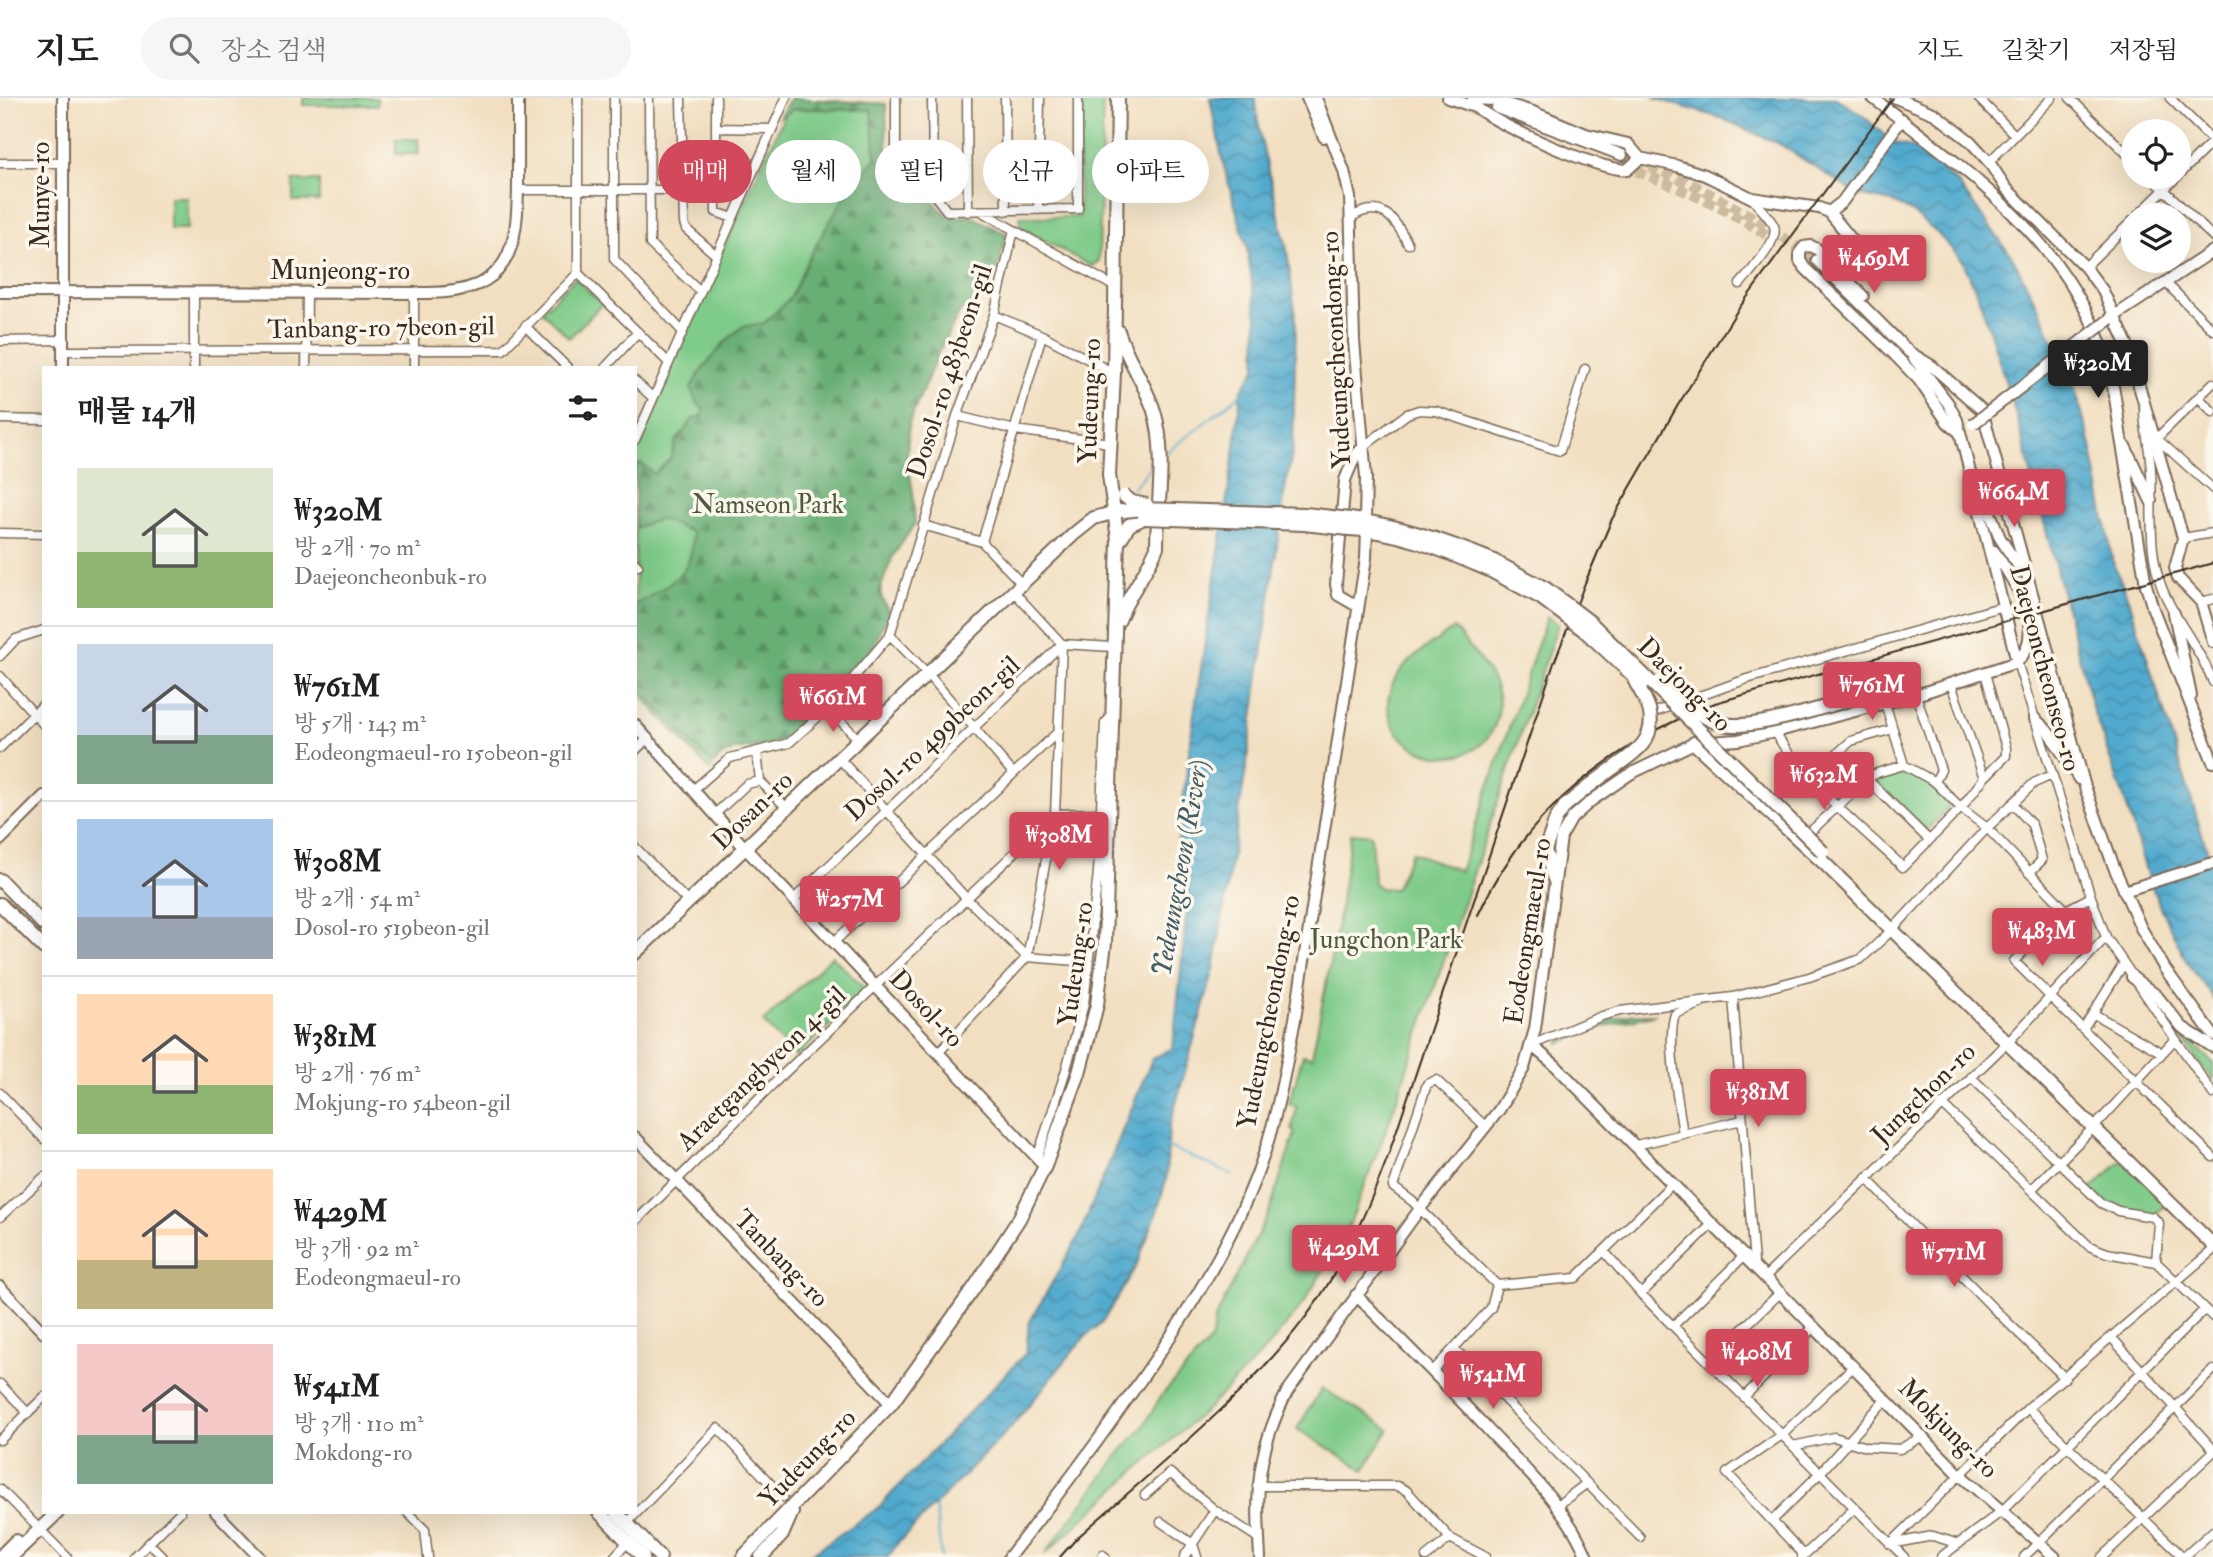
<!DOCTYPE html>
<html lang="ko">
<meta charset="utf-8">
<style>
:root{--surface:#fff;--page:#f6f6f6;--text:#222;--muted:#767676;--line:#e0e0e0;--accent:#d1495b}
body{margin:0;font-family:"IM FELL Double Pica","Noto Serif KR",serif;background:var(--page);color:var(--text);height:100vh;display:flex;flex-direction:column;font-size:26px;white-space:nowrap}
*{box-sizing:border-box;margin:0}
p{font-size:23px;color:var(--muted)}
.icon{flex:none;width:38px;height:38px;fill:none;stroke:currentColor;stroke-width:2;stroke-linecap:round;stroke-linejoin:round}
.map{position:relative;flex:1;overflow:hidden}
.sheet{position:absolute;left:42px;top:268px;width:595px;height:1148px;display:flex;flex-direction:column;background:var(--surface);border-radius:0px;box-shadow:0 7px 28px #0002}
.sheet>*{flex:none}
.hud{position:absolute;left:658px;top:42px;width:665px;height:63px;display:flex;gap:14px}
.buttons{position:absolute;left:2121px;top:21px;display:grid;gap:14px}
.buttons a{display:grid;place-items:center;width:70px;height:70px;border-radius:50%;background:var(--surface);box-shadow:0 7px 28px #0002;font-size:35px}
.price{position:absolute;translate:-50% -60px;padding:0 16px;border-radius:7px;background:var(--accent);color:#fff;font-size:23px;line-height:46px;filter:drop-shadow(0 2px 4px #0008)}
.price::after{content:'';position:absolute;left:50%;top:42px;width:21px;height:16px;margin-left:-10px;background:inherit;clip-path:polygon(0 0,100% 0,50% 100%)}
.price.selected{background:#222;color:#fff}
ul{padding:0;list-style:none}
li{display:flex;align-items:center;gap:21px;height:175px;padding:0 35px}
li+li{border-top:2px solid var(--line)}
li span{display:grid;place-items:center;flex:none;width:196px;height:140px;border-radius:0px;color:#555}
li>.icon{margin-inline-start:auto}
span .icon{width:84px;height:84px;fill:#fffc;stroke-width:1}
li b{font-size:30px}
h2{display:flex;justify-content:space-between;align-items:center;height:84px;padding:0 35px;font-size:30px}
.chip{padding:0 24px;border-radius:32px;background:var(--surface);box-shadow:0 7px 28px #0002;font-size:24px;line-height:63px}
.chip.selected{background:var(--accent);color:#fff}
header{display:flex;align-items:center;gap:42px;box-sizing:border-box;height:98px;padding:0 35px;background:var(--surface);border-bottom:2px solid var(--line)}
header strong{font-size:33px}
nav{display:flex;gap:38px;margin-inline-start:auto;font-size:24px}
.search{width:490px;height:63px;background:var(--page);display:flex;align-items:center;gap:18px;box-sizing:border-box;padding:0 24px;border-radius:38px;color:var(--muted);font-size:26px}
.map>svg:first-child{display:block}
.green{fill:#7fcb89;stroke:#5d7a54;stroke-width:2}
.forest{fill:url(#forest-firs);stroke:#516c4a;stroke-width:2}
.water{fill:url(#water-waves);stroke:#466a76;stroke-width:2}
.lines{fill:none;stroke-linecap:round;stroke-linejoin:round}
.stream{stroke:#51aace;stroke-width:2}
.secondary-tunnel{stroke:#cdbba0;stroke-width:10;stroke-dasharray:10 5;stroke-linecap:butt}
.street-casing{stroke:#7b6957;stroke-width:11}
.secondary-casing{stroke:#7b6957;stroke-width:14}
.primary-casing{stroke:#7b6957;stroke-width:16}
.street{stroke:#fff;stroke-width:8}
.secondary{stroke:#fff;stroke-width:10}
.primary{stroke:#fff;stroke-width:12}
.rail{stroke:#3b2a1e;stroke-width:2}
.secondary-bridge-casing{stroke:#7b6957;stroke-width:14;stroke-linecap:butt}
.primary-bridge-casing{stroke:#7b6957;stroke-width:16;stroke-linecap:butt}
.secondary-bridge{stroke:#fff;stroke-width:10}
.primary-bridge{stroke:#fff;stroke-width:12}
.labels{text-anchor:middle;stroke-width:7;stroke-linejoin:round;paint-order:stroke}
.street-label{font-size:26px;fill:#3b2a1e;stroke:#fbf7ec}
.park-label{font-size:26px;fill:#4f5a3e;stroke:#fbf7ec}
.water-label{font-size:28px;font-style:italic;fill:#445d64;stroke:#fbf7ec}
</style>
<header>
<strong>지도</strong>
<div class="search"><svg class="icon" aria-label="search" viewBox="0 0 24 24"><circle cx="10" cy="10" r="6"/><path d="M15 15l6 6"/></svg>장소 검색</div>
<nav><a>지도</a><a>길찾기</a><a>저장됨</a></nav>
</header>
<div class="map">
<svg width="2213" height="1459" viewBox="0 0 2213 1459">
<defs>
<pattern id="forest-firs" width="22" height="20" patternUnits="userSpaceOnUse" patternTransform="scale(1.75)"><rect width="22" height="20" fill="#67af75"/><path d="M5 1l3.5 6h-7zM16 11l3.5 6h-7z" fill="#568f5f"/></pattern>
<pattern id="water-waves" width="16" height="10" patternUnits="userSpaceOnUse" patternTransform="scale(1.75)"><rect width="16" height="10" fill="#51aace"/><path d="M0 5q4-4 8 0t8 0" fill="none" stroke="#448ba7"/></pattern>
</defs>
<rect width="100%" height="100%" fill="#fbf7ec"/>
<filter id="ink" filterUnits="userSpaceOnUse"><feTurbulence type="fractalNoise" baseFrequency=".0143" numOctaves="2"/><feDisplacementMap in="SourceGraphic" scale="14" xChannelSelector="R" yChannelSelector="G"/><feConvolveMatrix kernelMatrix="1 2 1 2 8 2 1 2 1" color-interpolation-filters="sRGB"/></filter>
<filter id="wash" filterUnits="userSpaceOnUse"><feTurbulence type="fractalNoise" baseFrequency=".00686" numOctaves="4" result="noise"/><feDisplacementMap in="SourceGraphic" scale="28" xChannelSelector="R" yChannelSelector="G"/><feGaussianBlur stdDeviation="1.57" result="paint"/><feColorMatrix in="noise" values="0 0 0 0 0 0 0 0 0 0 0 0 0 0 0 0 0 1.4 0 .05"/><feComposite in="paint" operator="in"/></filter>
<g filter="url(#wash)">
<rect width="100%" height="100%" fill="#f2dfc1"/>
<path class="green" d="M303 0H377V7H303Z
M1079 0H1103L1099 164 1091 168 1020 129V119H1079Z
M789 8 876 9 875 51 961 204 908 295 880 484 882 505 734 641 710 672 635 591V349L701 198Z
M396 41H418L419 56H396Z
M293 83H319V103H293Z
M170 99H187V131H170Z
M575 180 602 206 569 240 542 213Z
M1547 519 1558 526 1389 1024 1347 1133 1304 1204 1269 1248 1207 1311 1142 1367 1045 1456 1120 1355 1143 1329 1161 1298 1212 1241 1214 1223 1269 1114 1295 1035 1292 1031 1297 1009 1289 1006 1303 957 1312 959 1337 829 1351 735 1371 737 1374 785 1379 790 1395 791 1412 754 1460 773Z
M1454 530C1469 550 1493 572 1498 597 1500 609 1498 622 1492 633 1458 690 1358 642 1397 578 1409 558 1436 544 1454 530Z
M1910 673 1928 684 1952 705 1926 733 1871 681 1891 675Z
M832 858 866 892 796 959 763 924Z
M2171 926 2213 965V983Z
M2127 1058 2171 1101 2153 1119 2118 1113 2089 1093Z
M1322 1290 1389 1331 1364 1372 1297 1331Z"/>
<path class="forest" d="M790 0 886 6 887 50 939 110 950 119 971 118 1007 136 997 172 981 200 960 214 938 255 909 325 907 358 913 394 915 426 893 458 879 494 889 515 875 545 857 570 806 620 791 639 769 647 734 652 711 665 635 587V507C668 486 696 478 692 434L660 421 635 430V369L641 365 654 376 670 361 676 343 693 321 703 317V310L697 306 691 290 700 274 725 244 742 229 764 225 791 199 809 159 848 93 876 61 871 12 794 11 779 20Z
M1633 916H1656L1603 929 1559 945 1561 939 1601 923Z"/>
<path class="water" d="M1210 0H1255L1260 37 1287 152 1296 222 1293 351 1285 391 1245 677 1214 871 1169 1030 1166 1082 1156 1117 1136 1168 1103 1223 1083 1241 1011 1329 899 1444 888 1459H807L878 1410 1026 1255 1029 1225 1079 1138 1152 961 1173 950 1190 782 1177 751 1194 616 1235 348 1241 293 1256 270 1257 219 1247 150 1223 65Z
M1653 0H1836L1861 16 1892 44 1913 50 1932 61 1959 87 2013 160 2040 213 2075 291 2091 347 2113 464 2130 505 2207 752 2213 773V900L2186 862 2160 809 2146 773 2127 709 2093 612 2016 317 1981 205 1963 163 1937 135 1913 115 1892 104 1858 97 1781 47 1721 20Z"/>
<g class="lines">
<path class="stream" d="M1166 355 1241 296
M1132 391 1156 363
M1166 1048 1233 1077
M935 1404 941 1459"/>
</g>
</g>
<g filter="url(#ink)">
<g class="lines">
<path class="secondary-tunnel" d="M1622 57 1694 87 1751 118 1817 162
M1622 68C1674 87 1725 109 1771 140"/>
<g class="street-casing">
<path id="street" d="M614 0V161L682 233
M649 0 650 146 700 193
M681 0 684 125 686 131 716 157
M716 0V114L733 120
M896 0V49L947 113 1078 111V0
M967 0 968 114
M1005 0 1006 113
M1978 0 2015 37
M2070 0 2133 62
M2170 0 2213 43
M716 30 772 31
M1989 64 2052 0
M0 65H63
M2179 77 2213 43
M2151 79 2213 139
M922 82 933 74 932 0
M518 92H716
M1038 112 1040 0
M984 115 1115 189
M2138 117 2177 79
M1350 120C1381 100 1395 120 1408 146
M2085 169 2133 122
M578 175 669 265
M2165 184 2213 232
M1740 186C1749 175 1780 143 1774 128 1770 119 1758 109 1752 100
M414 195V270
M994 217 1042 237 1114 275
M525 228 568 270
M0 243 63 242
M63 253 503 252 578 175V0
M194 270V195
M306 270 307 195
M605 270 638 234
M635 283 653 300
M2198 299 2213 314
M2144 314C2145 334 2150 353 2151 373 2153 411 2147 452 2162 490 2175 523 2200 550 2213 584
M957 318 1015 332 1110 345
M0 321 44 322
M2153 337 2213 391
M2158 339 2213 285
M635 342 786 0
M1363 349 1407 316 1419 312 1436 313 1560 353 1585 271
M923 427 982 444
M0 435 44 436
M2183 440 2213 435
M982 444 1042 237
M982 444 1022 486
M635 465 638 468
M2201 504 2213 501
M890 537 928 576 1013 675
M0 558 16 541 44 532
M2017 564 2091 799 2106 839 2213 996
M0 578 44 627
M1951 586 1984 680
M1916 597 1941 672 1935 684
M1885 605 1904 667
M828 610 859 642
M1655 614 1747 581 2004 508
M1775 634C1801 682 1863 731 1903 769L1961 710 1984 680 2006 658V650L1985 575
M0 650 44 606
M635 653 648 640
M757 653 760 683 787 710
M839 660 966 800 1027 859 1089 864
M1810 680 1851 643 1893 631
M1867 681 1929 742
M693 692 730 660 789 645 828 610 890 537 957 318 994 217 1014 132
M2013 706 2032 727 2042 762 2029 775
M715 716 747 686 760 683
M1810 734 1867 681 1877 675 1904 667 1935 684 1961 710 1987 730 2066 812
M635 749 688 804
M2091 799 2066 812 2014 863 2213 1059
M794 801 1062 546 1113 549
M834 844 1059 633
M1733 899 1754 1165
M2094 916 2162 955
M2083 931 2123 867
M1531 947 1602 918 1620 913 1733 899 1809 879 1861 861 1892 832 1987 730 2034 685 2052 677
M938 955 1027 859 1055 716 1062 546 1014 494
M1971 979 2101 1105 2118 1113 2153 1119 2159 1125 2156 1164
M0 995 44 1041
M1942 1006 2089 1148 2107 1155 2156 1164 2213 1219
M2098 1025 2175 941
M1485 1028 1436 982 1427 986 1393 1089 1412 1103 1497 1187
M1683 1036 1742 1022
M1636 1047 1683 1036C1679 1007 1666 942 1675 916L1700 906
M1037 1060 1065 975 1084 906 1098 774 1105 625 1112 618
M1866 1080 1993 1210 2065 1280
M2031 1092 2094 1029
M0 1119 44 1079
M635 1124 772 987 1055 716 1101 715
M1604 1153 1641 1196 1904 1459
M1766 1178 2012 940 2106 839
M1641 1196 1713 1125
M1673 1228 1745 1157
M2111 1239 2213 1351
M1454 1250 1640 1439
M1709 1263 1781 1194
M1433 1273 1491 1210 1497 1187 1576 1180 1673 1085
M0 1286 28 1315
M1744 1299 1815 1228
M2028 1310C2080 1360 2132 1409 2183 1459H2184L2213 1433
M0 1342 44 1299
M1793 1348 1834 1339 1866 1349 1900 1351 1923 1338
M1257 1388H1397L1407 1393 1450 1440 1486 1459
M0 1391 67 1459
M1145 1397 1170 1375 1215 1412 1258 1440
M1558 1407 1587 1385
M407 1414 425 1432 428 1459
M1772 1423 1820 1375 1886 1301
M1161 1424 1193 1446 1197 1459
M627 1425 718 1330 783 1399
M149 1445 163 1459
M1890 1446 2028 1310 2213 1152
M1890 1446 1933 1438 1959 1446
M1103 1457 1105 1459
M1804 1457 1727 1375 1782 1337 1854 1268
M135 1459 180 1414
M614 1459 628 1444
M1184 1459 1215 1412
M1426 1459 1450 1440
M1802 1459 1855 1410
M1941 1459 2002 1413 2205 1211
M2024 1459 2213 1272
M2102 1459 2213 1354"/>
</g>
<g class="secondary-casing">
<path id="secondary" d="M1307 0 1324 39
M1316 0 1344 73 1350 99 1354 243 1366 379 1365 423
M1448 0 1478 10
M1873 0C1967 72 2073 147 2108 267 2115 290 2117 316 2121 340 2129 389 2138 438 2146 487L2153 511 2213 664
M1896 0 1935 16 1970 43 1989 64 2006 90 2085 169 2103 193 2127 246 2183 440 2175 470 2178 480 2201 504 2213 544
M1473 1 1493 2 1533 14 1586 36 1628 46 1640 60 1627 72C1592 70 1503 29 1474 8
M1497 10 1622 57
M1640 60 1677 68 1705 77 1752 100 1819 110 1829 114 1842 104 1902 21
M1829 114 1868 161 1867 168C1858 178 1847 171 1836 167
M1817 162 1909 254 1932 268 1982 312 2085 689 2114 769 2141 830 2165 871 2213 937
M0 194 429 195C510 194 518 152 518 82 518 55 518 27 518 0
M1863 198 1817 151 1811 148 1804 149 1800 154V163L1806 171 1894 256
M2110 221 2213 153
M1891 253 1919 282 1948 325 1959 334
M1913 259 1948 305 1957 322 2017 564
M63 270V0
M2125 348 2151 403
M1980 402 1991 417 2000 440 2021 472
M1994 453C2013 481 2049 532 2017 564
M1357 508 1338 497 1336 486 1345 382 1355 358 1363 349
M2174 515 2191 598
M2035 621 2048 633 2079 681
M635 627 745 750 1045 1068
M0 742 44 698
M2124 793 2213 765
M2132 879 2156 897 2182 929 2213 949
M1531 947 1555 967 1959 1376 2055 1459
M635 1039 891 1306
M0 1189 44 1235
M1356 1197C1402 1243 1448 1288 1492 1336 1528 1374 1567 1410 1587 1459
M216 1414 259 1459
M1009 1459C1048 1410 1085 1361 1121 1310 1174 1236 1224 1162 1257 1076 1276 1026 1285 973 1295 921L1366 460 1367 431
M1260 1459C1256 1392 1256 1356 1287 1294L1419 1112 1499 1012 1524 970 1535 931 1561 739 1572 720 1591 703 1630 676 1694 645 1738 642 1775 634 1916 597 2017 564"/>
</g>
<g class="primary-casing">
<path id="primary" d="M1118 233C1127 261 1145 285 1154 313 1167 355 1157 405 1157 449 1147 475 1128 496 1119 522
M1350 421C1401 428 1445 443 1492 462
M1349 431C1398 432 1444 453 1489 472
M1118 445 1129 427 1144 420
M1868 597 1893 592 1908 599
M1694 645 1823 764
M1818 759 2213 1147
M1554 781 1545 752 1556 721 1565 708
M0 782 44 827
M0 806 44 850
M635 855 1074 436 1094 420 1120 413
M599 1414 643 1459
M616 1414 660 1459
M0 1459 16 1443
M11 1459 58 1414
M743 1459 891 1306 974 1190 1019 1121 1045 1068 1079 975 1097 907 1105 845 1118 442 1109 377 1114 275 1118 0
M761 1459 782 1437 792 1414"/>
</g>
<use href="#street" class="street"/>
<use href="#secondary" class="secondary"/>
<use href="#primary" class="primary"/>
<path class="rail" d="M1478 817C1515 737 1568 685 1643 640 1665 626 1691 616 1715 605L2213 465
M1060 1459 1077 1440C1159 1366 1267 1283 1325 1191 1351 1150 1370 1106 1387 1061L1554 565 1585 485 1612 421 1678 307 1737 213 1893 0"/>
<g class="secondary-bridge-casing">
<path id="secondary-bridge" d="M1973 326 2110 221"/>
</g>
<g class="primary-bridge-casing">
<path id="primary-bridge" d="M1124 398 1132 404 1147 407
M1124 413 1143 411 1305 416 1350 421
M1144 420 1304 426 1349 431
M1492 462 1545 490 1590 524 1823 754
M1489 472 1541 500 1585 533 1642 586
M1659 584C1678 597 1694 616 1716 624 1747 637 1833 605 1868 597
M1565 708C1578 697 1590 687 1604 677 1625 660 1656 648 1650 615 1648 602 1639 593 1634 581"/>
</g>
<use href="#secondary-bridge" class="secondary-bridge"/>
<use href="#primary-bridge" class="primary-bridge"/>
</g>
</g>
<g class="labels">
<g class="street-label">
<text transform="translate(40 97) rotate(-90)" y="9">Munye-ro</text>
<text x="340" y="181">Munjeong-ro</text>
<text transform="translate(381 229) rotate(-1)" y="9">Tanbang-ro 7beon-gil</text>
<text transform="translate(1335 252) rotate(-93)" y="9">Yudeungcheondong-ro</text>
<text transform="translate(949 273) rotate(-72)" y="9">Dosol-ro 483beon-gil</text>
<text transform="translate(1089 303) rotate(-88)" y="9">Yudeung-ro</text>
<text transform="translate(2046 570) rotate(75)" y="9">Daejeoncheonseo-ro</text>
<text transform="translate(1685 586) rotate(45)" y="9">Daejong-ro</text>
<text transform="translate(932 640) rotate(-43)" y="9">Dosol-ro 499beon-gil</text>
<text transform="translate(752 712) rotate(-44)" y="9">Dosan-ro</text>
<text transform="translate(1527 833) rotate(-81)" y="9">Eodeongmaeul-ro</text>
<text transform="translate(1075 866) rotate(-82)" y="9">Yudeung-ro</text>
<text transform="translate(927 910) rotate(47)" y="9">Dosol-ro</text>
<text transform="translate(1268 914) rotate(-79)" y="9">Yudeungcheondong-ro</text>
<text transform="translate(761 970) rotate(-44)" y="9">Araetgangbyeon 4-gil</text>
<text transform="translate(1923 995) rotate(-44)" y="9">Jungchon-ro</text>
<text transform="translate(782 1160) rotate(46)" y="9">Tanbang-ro</text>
<text transform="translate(1949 1330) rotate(45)" y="9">Mokjung-ro</text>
<text transform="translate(807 1360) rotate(-46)" y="9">Yudeung-ro</text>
</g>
<g class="park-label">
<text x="768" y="415">Namseon Park</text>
<text x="1386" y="850">Jungchon Park</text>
</g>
<g class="water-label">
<text transform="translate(1179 770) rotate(-80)" y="10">Yedeungcheon (River)</text>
</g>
</g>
</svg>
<div class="buttons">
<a><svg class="icon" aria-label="locate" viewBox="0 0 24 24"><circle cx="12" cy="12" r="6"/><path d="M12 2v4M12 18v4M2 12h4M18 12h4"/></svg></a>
<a><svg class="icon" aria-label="layers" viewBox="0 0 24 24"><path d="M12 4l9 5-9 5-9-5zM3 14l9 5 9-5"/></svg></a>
</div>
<b class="price" style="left:1874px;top:197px">₩469M</b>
<b class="price selected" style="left:2098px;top:302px">₩320M</b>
<b class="price" style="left:2014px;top:431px">₩664M</b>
<b class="price" style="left:1872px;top:624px">₩761M</b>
<b class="price" style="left:833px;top:636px">₩661M</b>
<b class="price" style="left:1824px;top:714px">₩632M</b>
<b class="price" style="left:1059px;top:774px">₩308M</b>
<b class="price" style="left:850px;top:838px">₩257M</b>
<b class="price" style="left:2042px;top:870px">₩483M</b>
<b class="price" style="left:1758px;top:1031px">₩381M</b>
<b class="price" style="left:1344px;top:1187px">₩429M</b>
<b class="price" style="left:1954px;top:1191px">₩571M</b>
<b class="price" style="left:1757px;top:1291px">₩408M</b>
<b class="price" style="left:1493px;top:1313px">₩541M</b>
<div class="hud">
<a class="chip selected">매매</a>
<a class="chip">월세</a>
<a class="chip">필터</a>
<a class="chip">신규</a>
<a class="chip">아파트</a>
</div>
<section class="sheet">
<h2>매물 14개<svg class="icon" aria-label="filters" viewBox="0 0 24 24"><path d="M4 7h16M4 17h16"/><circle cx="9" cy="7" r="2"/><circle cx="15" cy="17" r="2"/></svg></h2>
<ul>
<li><span style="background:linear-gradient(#dfe7d0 60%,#8fb573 0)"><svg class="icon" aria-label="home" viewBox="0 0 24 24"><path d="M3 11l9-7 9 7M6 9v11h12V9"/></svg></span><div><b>₩320M</b><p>방 2개 · 70 m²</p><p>Daejeoncheonbuk-ro</p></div></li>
<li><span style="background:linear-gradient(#c9d6e8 65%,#7fa58c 0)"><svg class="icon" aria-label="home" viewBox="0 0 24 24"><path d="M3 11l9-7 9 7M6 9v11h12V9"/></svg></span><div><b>₩761M</b><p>방 5개 · 143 m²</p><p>Eodeongmaeul-ro 150beon-gil</p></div></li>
<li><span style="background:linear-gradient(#a9c7e8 70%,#9aa5b1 0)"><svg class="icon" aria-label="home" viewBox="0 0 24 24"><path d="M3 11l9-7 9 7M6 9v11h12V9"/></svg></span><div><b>₩308M</b><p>방 2개 · 54 m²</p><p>Dosol-ro 519beon-gil</p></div></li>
<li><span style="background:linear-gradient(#ffd9b3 65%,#8fb573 0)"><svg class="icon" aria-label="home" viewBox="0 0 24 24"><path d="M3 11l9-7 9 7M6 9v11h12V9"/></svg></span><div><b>₩381M</b><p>방 2개 · 76 m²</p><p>Mokjung-ro 54beon-gil</p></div></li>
<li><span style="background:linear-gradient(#ffd9b3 65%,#c2b280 0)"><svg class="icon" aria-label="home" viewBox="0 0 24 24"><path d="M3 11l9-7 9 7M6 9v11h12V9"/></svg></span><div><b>₩429M</b><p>방 3개 · 92 m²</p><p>Eodeongmaeul-ro</p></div></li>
<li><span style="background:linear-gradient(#f6c9c9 65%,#7fa58c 0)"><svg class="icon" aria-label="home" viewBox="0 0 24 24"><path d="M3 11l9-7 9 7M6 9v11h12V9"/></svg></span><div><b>₩541M</b><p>방 3개 · 110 m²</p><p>Mokdong-ro</p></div></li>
</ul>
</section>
</div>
